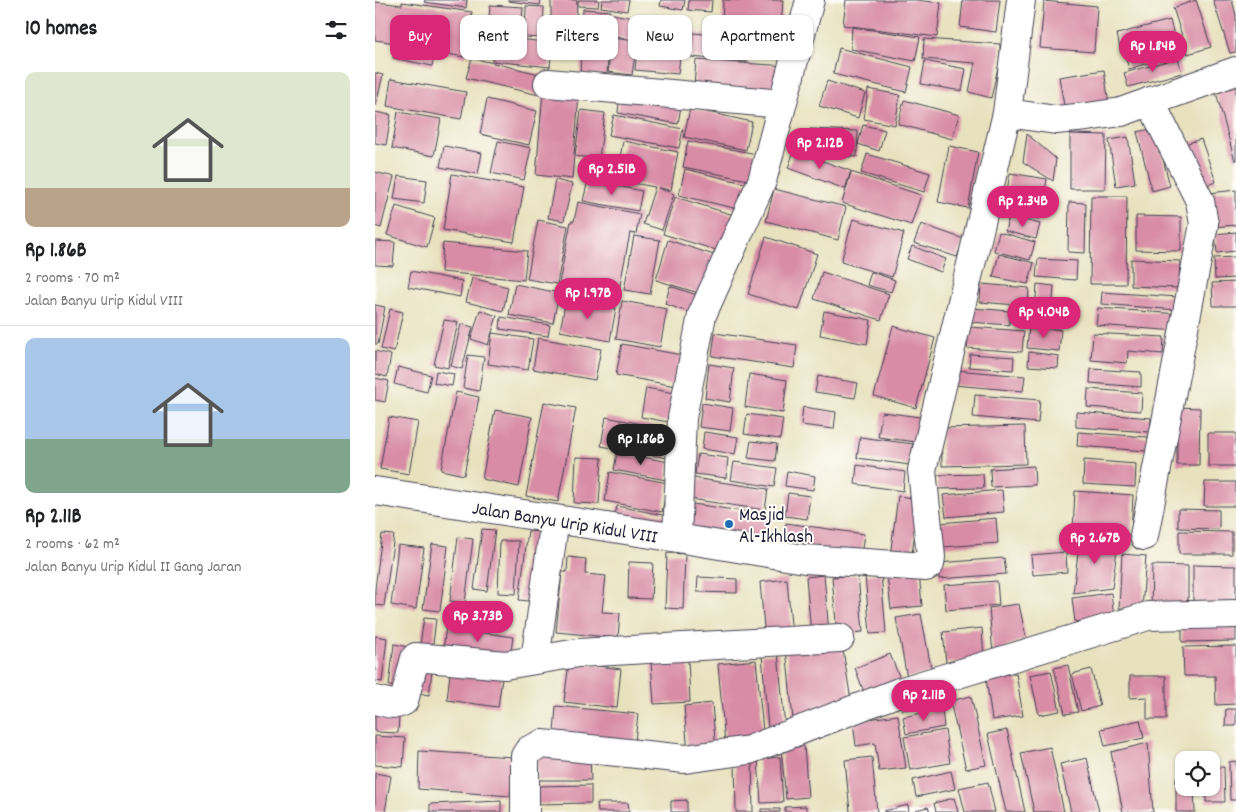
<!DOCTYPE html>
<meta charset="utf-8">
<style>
:root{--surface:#fff;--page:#f2f2f2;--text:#202124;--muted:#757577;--line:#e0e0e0;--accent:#db2777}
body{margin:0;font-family:Dekko,sans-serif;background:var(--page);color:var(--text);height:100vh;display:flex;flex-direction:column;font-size:19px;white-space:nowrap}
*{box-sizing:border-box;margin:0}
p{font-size:16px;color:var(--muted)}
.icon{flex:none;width:28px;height:28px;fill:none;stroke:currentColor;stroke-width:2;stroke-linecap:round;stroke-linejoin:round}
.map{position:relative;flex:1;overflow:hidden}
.drawer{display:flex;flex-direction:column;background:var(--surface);width:375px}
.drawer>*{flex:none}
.guide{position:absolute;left:15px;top:15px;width:475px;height:45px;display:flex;gap:10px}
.fabs{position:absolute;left:800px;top:751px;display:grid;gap:10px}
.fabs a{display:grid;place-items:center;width:45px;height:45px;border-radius:10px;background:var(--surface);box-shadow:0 1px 4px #0004;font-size:25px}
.price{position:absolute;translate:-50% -42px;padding:0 11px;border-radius:18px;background:var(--accent);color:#fff;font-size:16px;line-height:32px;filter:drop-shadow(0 1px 2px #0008)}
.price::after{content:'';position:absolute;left:50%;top:30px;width:15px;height:11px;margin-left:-8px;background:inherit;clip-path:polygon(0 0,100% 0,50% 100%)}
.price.active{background:#222;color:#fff}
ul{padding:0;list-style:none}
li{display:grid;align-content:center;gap:10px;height:265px;padding:0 25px}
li+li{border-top:1px solid var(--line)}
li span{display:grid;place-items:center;height:155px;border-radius:10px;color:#555}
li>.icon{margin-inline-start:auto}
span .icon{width:90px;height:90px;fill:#fffc;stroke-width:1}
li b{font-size:21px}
h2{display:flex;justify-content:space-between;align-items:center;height:60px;padding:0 25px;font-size:21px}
.chip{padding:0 18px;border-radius:10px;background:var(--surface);box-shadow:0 1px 4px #0004;font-size:18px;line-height:45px}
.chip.active{background:var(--accent);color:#fff}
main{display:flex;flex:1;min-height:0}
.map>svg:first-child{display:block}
.building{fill:#d88ca6}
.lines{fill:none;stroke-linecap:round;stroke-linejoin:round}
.street-casing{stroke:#403f4f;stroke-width:30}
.street{stroke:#fff;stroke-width:28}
.poi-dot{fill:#1f6fb2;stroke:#fdfcf7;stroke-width:2}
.labels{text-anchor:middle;stroke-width:4;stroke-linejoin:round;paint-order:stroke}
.poi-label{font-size:19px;fill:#22223b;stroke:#fdfcf7;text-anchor:start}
.street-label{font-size:19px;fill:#22223b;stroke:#fdfcf7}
</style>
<main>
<section class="drawer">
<h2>10 homes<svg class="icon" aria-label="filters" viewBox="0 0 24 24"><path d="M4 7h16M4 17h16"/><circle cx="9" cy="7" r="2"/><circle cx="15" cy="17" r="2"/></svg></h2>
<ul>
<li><span style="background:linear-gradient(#dfe7d0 75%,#b9a48a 0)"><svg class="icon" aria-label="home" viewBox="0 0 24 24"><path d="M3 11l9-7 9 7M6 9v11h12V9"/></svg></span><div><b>Rp 1.86B</b><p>2 rooms · 70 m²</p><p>Jalan Banyu Urip Kidul VIII</p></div></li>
<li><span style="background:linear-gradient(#a9c7e8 65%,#7fa58c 0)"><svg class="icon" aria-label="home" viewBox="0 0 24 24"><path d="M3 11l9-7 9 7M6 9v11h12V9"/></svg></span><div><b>Rp 2.11B</b><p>2 rooms · 62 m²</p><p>Jalan Banyu Urip Kidul II Gang Jaran</p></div></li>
</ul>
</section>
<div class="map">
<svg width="861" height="812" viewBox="0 0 861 812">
<rect width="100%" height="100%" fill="#fdfcf7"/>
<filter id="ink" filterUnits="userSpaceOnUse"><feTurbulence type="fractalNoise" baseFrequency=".02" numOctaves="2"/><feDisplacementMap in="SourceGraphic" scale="10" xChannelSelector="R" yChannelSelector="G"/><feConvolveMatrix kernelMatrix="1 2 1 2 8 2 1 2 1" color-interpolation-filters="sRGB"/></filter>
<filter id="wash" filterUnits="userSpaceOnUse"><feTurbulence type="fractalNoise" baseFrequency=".0096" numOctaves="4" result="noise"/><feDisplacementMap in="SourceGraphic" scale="20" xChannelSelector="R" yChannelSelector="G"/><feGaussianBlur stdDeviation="1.12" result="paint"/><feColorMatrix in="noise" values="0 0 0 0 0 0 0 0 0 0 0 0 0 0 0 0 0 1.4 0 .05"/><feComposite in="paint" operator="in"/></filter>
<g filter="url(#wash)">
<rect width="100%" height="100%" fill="#e8e1be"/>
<g id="blocks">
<path class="building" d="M50 0H92L91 8 49 2Z
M133 0H166L165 5 133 1Z
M176 0H202L201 21 176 19Z
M203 0H224L223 7 203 6Z
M227 0H254L252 11 226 7Z
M286 0H310L308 10 285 6Z
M314 0H337L336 12 313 10Z
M348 0H408L406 26 347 23Z
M471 0H541L566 3 562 37 468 25Z
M588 0H625L621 32 585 27Z
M821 0 836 47 813 54 798 8Z
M838 0H857L861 15V52L855 53Z
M669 1 722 6 719 52 665 48Z
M0 2 27 5V2L97 12 90 57 60 52 57 66 18 58 21 43 0 40Z
M115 5 148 7 147 21 114 19Z
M151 6 169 7 168 38 150 37Z
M208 9 235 11 232 76 205 74Z
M238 14 263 19 259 40 234 36Z
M265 18 309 23 303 74 260 70Z
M795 20 800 39 746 53 742 34Z
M477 27 545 37 540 61 476 49Z
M382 30 415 32 413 57 381 55Z
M318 33 374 38 372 62 316 57Z
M120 36 177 43 175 67 117 61Z
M237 38 262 41 257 75 233 72Z
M549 39 625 44V59L616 98 594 92 600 63 548 59Z
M779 46 784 60 754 69 750 55Z
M464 48 537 67 531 92 458 74Z
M97 58 169 75 164 95 91 78Z
M803 58 807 73 753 87 749 73Z
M321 60 412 66 410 93 319 87Z
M550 61 591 69 587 91 546 84Z
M729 70 734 104 690 111 684 77Z
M0 73 8 75 1 105H0Z
M16 79 91 92 86 119 12 106Z
M861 79V161H860L839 85Z
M452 81 490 93 483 118 444 106Z
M493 89 525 95 520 125 489 119Z
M168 91 204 95 197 179 161 175Z
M245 92 307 100 303 124 243 113Z
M112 99 162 111 154 145 105 134Z
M529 100 584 115 577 139 523 124Z
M315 108 377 122 371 150 309 137Z
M206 110 230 113 224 159 200 156Z
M0 112 16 115 11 145 0 143Z
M23 112 66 119 59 156 17 148Z
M239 115 308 129 304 148 234 135Z
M488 125 510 130 504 151 483 144Z
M780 128 795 186 777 191 762 132Z
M435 129 483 131 482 157 434 154Z
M652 134 681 159 678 181 648 162Z
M695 134 731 135 730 189H695Z
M753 137 760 183 741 186 734 140Z
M826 139 841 182 822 188 804 146Z
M123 141 156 148 149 180 116 173Z
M248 141 303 152 296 190 283 188 299 194 287 230 268 224 280 187 241 180Z
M313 141 387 155 383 182 308 167Z
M69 146 107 153 103 174 65 167Z
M574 146 603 152 593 208 563 202Z
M419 151 476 171 470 189 413 168Z
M492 154 555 173 549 192 486 173Z
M310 169 373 184 367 210 304 195Z
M0 172 19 177 6 228 0 226Z
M476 172 546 195 536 225 467 203Z
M635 173 672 179 665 219 628 214Z
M77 174 149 187 139 242 68 230Z
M23 176 52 180 49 203 19 199Z
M180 180 197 184 189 221 173 218Z
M213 180 267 191 263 211 208 201Z
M399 189 471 207 463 240 391 221Z
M861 190V225L838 227 835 193Z
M716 196H752L751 284H715Z
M300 197 362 216 351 253 288 234Z
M203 202 265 214 261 234 255 233 242 301 183 289 196 221H199Z
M694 202 711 203 710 253 693 252Z
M21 206 60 218 52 247 12 235Z
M634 216 665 224 661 239 630 231Z
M761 216 806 217V251L761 250Z
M478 219 529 233 517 277 466 262Z
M163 220 193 226 182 284 152 279Z
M546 224 589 239 582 257 539 243Z
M624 232 660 242 655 260 619 251Z
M861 232V251L842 253 840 234Z
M259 236 285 240 275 294 249 290Z
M391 237 442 254 424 310 373 294Z
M293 240 342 256 330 295 281 280Z
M0 241 20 242 18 266 0 265Z
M68 243 152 251 149 280 66 272Z
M537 246 571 259 566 272 532 259Z
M624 254 659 263 653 284 618 277Z
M861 257V278L840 279 839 258Z
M663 259 702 261 701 280 661 277Z
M756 259 805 261 804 288 756 286Z
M36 271 87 281 85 297 33 287Z
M447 272 514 294 506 320 439 299Z
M496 272 520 280 516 292 492 285Z
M97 278 133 287 128 311 91 302Z
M861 282V306H838L837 283Z
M140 284 184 293 178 323 134 315Z
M606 284 654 288 653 306 605 302Z
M662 284 679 286 677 313 660 311Z
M295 286 325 296 319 314 290 304Z
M727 292 803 297V310L726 304Z
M191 299 241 308 235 341 185 331Z
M247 301 292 309 285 347 241 339Z
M0 305 10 307 3 344H0Z
M596 308 635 311 634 325 595 322Z
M723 308 804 314 803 331 721 325Z
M15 309 28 312 19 352 6 349Z
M105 310 122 316 113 345 96 339Z
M449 311 496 320 492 344 445 335Z
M126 317 175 325 173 336 125 329Z
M69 320 83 322 73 368 59 365Z
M86 324 98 327 87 369 76 366Z
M518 326 560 338 541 408 499 396Z
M654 326 686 330 684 351 652 348Z
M594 327 649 331 647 352 592 348Z
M117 333 158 339 153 370 113 364Z
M340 333 422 345 419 368 337 356Z
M718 333 789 337 788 354 753 351 752 363 716 360Z
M163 338 226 349 220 380 158 369Z
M247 344 312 356 306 387 241 375Z
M0 351 16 355 12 377 0 374Z
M654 352 684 356 683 368 653 366Z
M595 354 639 357 638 370 594 367Z
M93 355 109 357 104 391 88 388Z
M334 364 359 368 355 402 330 398Z
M23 367 56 375 52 392 19 384Z
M716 369 766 372V387L715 383Z
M580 370 650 376 648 391 578 385Z
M61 371 79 374 77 386 59 383Z
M374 374 412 380 408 413 370 407Z
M443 376 483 383 480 398 440 392Z
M0 378 14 381 10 402 0 400Z
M271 388 305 394 299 423 266 417Z
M713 389 767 393 766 411 712 407Z
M81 392 104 397 89 475 66 470Z
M600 395 665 400 663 423 598 417Z
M169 402 201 408 183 502 151 496Z
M327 403 358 408 355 431 324 427Z
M428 407 461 412 459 429 426 425Z
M802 407 825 408 824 465H802Z
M120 410 157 417 144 487 107 479Z
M507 412 545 417 541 442 503 437Z
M701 412 776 418 775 432 701 427Z
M372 414 408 419 405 439 369 434Z
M14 417 43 422 34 474 5 469Z
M231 417 297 430 292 458 226 446Z
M650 426 651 464 567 466 566 428Z
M329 432 363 437 360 454 327 449Z
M703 432 773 437 772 451 702 446Z
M833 433H861V466H833Z
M485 437 538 444 535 465 482 458Z
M376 441 402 444 400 461 373 458Z
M242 452 294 462 291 480 239 470Z
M323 454 353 458 351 478 320 474Z
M201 457 227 458 224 504 199 503Z
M709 460 761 464 760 487 708 484Z
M359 462 402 468 399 487 356 480Z
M482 465 530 472 528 491 480 484Z
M659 466 660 485 616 487 615 469Z
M412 471 440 476 438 490 410 486Z
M235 472 293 483 287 512 230 501Z
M608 474 609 488 562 489V475Z
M318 478 393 489 390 510 315 499Z
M830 482H861V506H829Z
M627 490 629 512 571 517 568 495Z
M700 491 758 495 756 535 698 530Z
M413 493 435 496 432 519 410 516Z
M523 496 545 499 536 560 515 556Z
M318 504 394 515 390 545 314 534Z
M242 506 293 516 289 534 238 524Z
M803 509 844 510V529L803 528Z
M621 518 623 543 568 547 565 523Z
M411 523 489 534 486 556 408 546Z
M107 529 120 530 112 591 99 589Z
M153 531 173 533 164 602 144 600Z
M804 531 857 532V554H804Z
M7 534 19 535 9 606 0 605V589Z
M83 537 98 539 90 603 75 601Z
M705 537 743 542 737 588 698 593Z
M125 541H144L141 594 123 593Z
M57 544 73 546 65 611 48 609Z
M23 545 49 548 41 609 16 605Z
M691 552 692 572 658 575 656 555Z
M292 553 310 554 308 609 290 608Z
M747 554 771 556 767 609 744 608Z
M193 557 211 559 210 574 231 576 227 612 245 613 243 638 181 632 187 572H192Z
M629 558 631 574 564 579 563 563Z
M254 562 278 563 276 599 253 598Z
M777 565 813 566V613L776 612Z
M818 565 861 566V610H818Z
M544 572 547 606 516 609 512 575Z
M506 573 511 633 495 634 490 575Z
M449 575 454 633 436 634 431 577Z
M483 575 488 632 462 634 457 577Z
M323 577 362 579V593L322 592Z
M412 579 417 636 390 639 385 582Z
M622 581 624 605 571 610 569 585Z
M736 593 739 617 700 622 697 598Z
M644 604 651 638 618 654 614 608Z
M546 614 557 673 532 678 521 618Z
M49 618 61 619 57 652 44 651Z
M861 618V641L807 642V619Z
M71 627 138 637 135 659 68 650Z
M607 628 609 660 571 663 568 632Z
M0 636 12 638 7 682 0 681Z
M467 643 476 701 418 720 411 648Z
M19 644 33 647 27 687 14 686Z
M861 646V704L841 705 840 676H809L808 647Z
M403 653 410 727 393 729 387 655Z
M515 654 526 681 490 695 480 668Z
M313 659 315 702 279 704 276 662Z
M381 660 388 731 350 744 343 664Z
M41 662 58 664 54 695 37 692Z
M194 662 246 669 242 708 189 702Z
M76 664 128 671 123 707 72 700Z
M693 665 703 712 690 714 679 668Z
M716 669 725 706 706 711 697 674Z
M676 671 685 711 664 715 655 675Z
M641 673 648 716 617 720 611 678Z
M755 676H791V719H772V697L755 698Z
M559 690 561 704 527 710 524 696Z
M596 696 611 765 591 769 575 701Z
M337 703 341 752 313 754 309 706Z
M181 706 263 714 260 741 179 733Z
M567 709 569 727 531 734 528 717Z
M851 709H861V726H850Z
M0 714 24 716 23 733 0 732Z
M523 715 531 768 504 771 500 743 481 746 478 721Z
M765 720 769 738 730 746 726 729Z
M570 730 575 763 535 770 529 737Z
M632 730 650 812H631L613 734Z
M0 736 30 738 28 767 0 765Z
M773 743 778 812H748L736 752Z
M429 746 433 797 411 799 406 748Z
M675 747 689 812H659L646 753Z
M44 751 138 757 135 796 43 789Z
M215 754 216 780H163L162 755Z
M405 757 408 802 386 803 383 759Z
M497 757 502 812H475L470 760Z
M712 758 724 812H696L685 764Z
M377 760 378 812H361L360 761Z
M861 761V800H855L854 762Z
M836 767H849L850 802H831V788H836Z
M576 771 580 789 541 797 538 780Z
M0 773 16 776 10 812H0Z
M801 777H809V788H819L820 812H801Z
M613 782 620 812H590L584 788Z
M216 785V803L162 804V786Z
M579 798 583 812H561L559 803Z
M312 800V812H296V801Z
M126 801V812H55V804Z
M222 803H253L254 812H223Z
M533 805 534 812H509V811Z
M431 806V812H410V807Z
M553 807 555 812H541L540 810Z
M386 809H405V812H386Z"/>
</g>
</g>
<g filter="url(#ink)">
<use href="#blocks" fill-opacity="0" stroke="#403f4f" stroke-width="1"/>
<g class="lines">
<g class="street-casing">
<path id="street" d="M173 83 407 104
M632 113 681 120 712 117 746 112 861 71
M0 491 302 538 307 418 327 315 387 181 435 0
M769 536 829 224 825 201 775 101
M302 538 430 559 551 567 555 564 556 557 547 470 632 113 646 0
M160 660 180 519
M0 700C10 702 20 707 29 701L40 658 41 657 130 665 203 653 465 638
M150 812V756L154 750 167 744 310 759 374 750 524 692 773 616 861 614"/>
</g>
<use href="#street" class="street"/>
</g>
</g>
<circle class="poi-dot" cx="354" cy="524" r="5"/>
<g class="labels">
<g class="poi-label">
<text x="364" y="520">Masjid<tspan x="364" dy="22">Al-Ikhlash</tspan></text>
</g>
<g class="street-label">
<text transform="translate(190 521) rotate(9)" y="7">Jalan Banyu Urip Kidul VIII</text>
</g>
</g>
</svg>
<div class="fabs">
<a><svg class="icon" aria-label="locate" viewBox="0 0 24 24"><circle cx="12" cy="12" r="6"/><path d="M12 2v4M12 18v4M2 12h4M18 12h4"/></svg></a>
</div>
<b class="price" style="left:778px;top:73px">Rp 1.84B</b>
<b class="price" style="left:445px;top:170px">Rp 2.12B</b>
<b class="price" style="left:237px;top:196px">Rp 2.51B</b>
<b class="price" style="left:648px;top:228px">Rp 2.34B</b>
<b class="price" style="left:213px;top:320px">Rp 1.97B</b>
<b class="price" style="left:669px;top:339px">Rp 4.04B</b>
<b class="price active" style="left:266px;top:466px">Rp 1.86B</b>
<b class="price" style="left:720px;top:565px">Rp 2.67B</b>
<b class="price" style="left:103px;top:643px">Rp 3.73B</b>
<b class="price" style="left:549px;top:722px">Rp 2.11B</b>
<div class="guide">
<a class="chip active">Buy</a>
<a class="chip">Rent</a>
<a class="chip">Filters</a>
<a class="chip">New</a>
<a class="chip">Apartment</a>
</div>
</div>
</main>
